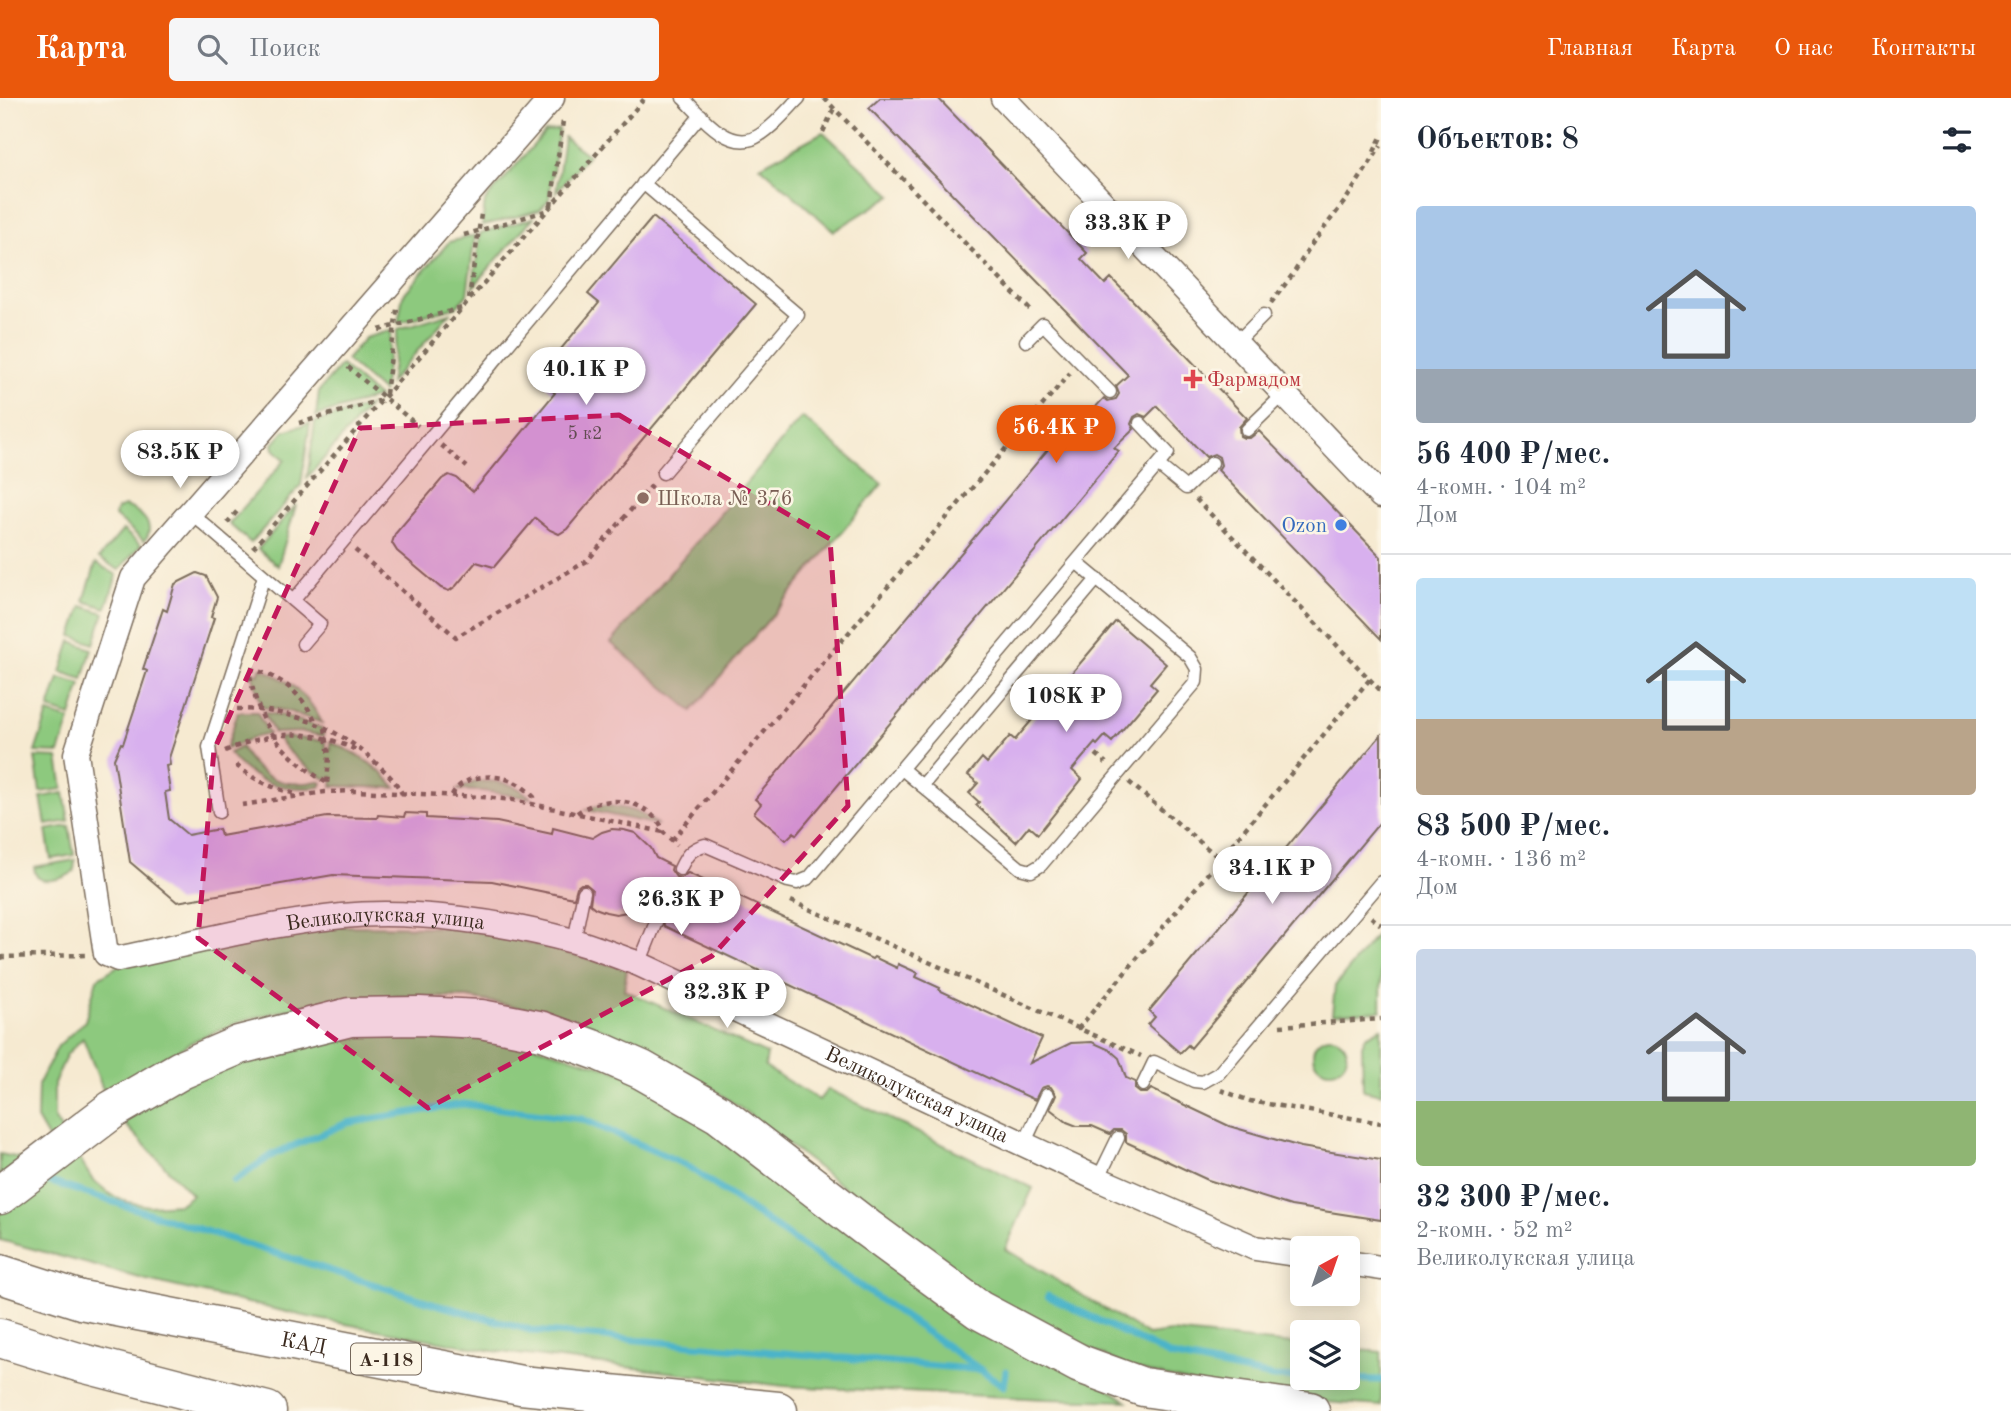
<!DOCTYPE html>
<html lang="ru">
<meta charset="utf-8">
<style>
:root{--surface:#fff;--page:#f6f6f7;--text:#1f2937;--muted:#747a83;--line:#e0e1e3;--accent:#ea580c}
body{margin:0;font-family:"Old Standard TT",serif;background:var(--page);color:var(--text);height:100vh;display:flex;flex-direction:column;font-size:26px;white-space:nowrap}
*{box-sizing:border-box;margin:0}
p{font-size:23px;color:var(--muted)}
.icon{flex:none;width:38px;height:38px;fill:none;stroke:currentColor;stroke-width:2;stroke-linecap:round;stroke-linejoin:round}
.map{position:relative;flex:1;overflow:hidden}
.side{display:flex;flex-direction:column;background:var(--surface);width:630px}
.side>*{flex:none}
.needle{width:46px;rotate:40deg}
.controls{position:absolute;left:1290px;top:1138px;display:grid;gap:14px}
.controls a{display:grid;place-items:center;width:70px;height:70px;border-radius:7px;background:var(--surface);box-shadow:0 4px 18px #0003;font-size:35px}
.price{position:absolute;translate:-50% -60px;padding:0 16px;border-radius:24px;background:#fff;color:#222;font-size:23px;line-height:46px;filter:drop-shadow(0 2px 4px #0008)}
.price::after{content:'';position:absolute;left:50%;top:42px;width:21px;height:16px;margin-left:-10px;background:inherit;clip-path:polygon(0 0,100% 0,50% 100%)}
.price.current{background:var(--accent);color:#fff}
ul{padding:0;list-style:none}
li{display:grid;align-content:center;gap:14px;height:371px;padding:0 35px}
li+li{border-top:2px solid var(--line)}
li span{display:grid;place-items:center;height:217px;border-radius:7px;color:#555}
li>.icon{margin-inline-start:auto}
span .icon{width:126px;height:126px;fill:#fffc;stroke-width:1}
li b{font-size:30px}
h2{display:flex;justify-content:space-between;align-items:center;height:84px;padding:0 35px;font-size:30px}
header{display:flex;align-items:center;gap:42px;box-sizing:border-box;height:98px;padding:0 35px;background:var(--accent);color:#fff}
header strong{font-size:33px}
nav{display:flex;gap:38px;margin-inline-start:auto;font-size:24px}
.search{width:490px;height:63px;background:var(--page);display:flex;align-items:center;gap:18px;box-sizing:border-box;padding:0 24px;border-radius:7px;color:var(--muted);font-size:26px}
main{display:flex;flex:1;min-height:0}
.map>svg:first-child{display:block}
.green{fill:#8dc97e;stroke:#647a4e;stroke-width:2}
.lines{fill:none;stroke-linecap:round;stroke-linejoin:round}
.stream{stroke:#4bb4c9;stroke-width:7}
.building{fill:#d8b0ee}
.lane-casing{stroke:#7c6d5d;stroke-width:15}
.street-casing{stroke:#7c6d5d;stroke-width:27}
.highway-casing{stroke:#7c6d5d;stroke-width:41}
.path{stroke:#7c6d5d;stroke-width:4.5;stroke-dasharray:5 5;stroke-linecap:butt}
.lane{stroke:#fff;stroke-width:12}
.street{stroke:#fff;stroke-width:24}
.highway{stroke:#fff;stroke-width:38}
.marked{fill:#c2185b;fill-opacity:0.2;stroke:#c2185b;stroke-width:5;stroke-dasharray:14 9;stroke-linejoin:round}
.health-dot{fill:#e0444e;stroke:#fcf5e5;stroke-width:2.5}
.education-dot{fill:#8d6e63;stroke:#fcf5e5;stroke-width:2.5}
.shop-dot{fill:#3f7fe0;stroke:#fcf5e5;stroke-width:2.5}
.labels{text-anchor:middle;stroke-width:5;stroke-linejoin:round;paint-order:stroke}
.number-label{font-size:18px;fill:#624c52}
.shield{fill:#fcf5e5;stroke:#75675a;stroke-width:2}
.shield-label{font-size:19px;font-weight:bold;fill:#3b2a1e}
.health-label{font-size:21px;fill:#be3a42;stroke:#fcf5e5;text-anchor:start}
.education-label{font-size:21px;fill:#785e54;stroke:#fcf5e5;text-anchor:start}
.shop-label{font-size:21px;fill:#366cbe;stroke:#fcf5e5;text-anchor:end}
.street-label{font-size:21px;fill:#3b2a1e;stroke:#fcf5e5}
</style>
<header>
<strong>Карта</strong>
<div class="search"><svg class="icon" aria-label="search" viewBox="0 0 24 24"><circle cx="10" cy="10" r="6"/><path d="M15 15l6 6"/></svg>Поиск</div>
<nav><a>Главная</a><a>Карта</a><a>О нас</a><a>Контакты</a></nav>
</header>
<main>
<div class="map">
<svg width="1381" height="1313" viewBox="0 0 1381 1313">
<rect width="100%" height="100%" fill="#fcf5e5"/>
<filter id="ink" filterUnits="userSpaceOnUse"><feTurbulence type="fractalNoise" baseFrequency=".0143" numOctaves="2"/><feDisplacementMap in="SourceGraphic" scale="14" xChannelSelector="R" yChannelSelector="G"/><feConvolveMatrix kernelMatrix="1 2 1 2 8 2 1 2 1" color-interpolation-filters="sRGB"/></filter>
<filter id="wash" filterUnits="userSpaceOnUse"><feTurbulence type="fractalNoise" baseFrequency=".00686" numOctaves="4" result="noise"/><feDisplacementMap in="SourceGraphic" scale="28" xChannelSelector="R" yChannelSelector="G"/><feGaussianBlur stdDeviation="1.57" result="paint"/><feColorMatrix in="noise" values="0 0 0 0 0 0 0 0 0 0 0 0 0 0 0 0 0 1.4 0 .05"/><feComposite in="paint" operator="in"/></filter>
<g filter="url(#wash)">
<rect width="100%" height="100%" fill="#f6ead1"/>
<path class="green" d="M559 31 549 101 540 112 482 128 485 103 545 34Z
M823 34 892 97 834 133 760 68Z
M564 39 588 57 556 94Z
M533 120 473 189 480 135Z
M475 137 467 197 457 208 398 225 403 197 449 144Z
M450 215 390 285 398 231Z
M392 232 383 294 346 262 365 240Z
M341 267 378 299 316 318 319 293Z
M369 308 307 380 315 324Z
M802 319 882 386 692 613 611 545Z
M310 325 301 387 251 445 229 426 285 362 274 351 273 346 284 333Z
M296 407 278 468 258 451Z
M124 408C139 412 158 427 144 443L115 418 117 411Z
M123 432 141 447 119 472 99 460Z
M96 465 117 477 106 510 84 503Z
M82 508 104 515 94 546 72 538Z
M71 543 92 551 83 581 61 574Z
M260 570C286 580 310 598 322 625L288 613 261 609 252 574 259 576Z
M59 580 81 586 71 618 49 611Z
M238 614H257L269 636 255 639 226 651Z
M263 614 285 618 322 630 324 638 302 634 274 635Z
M48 615 70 622 59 655 35 654Z
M291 639 325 643 326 650 331 652 330 644C356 654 378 668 396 690L332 688 333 679 325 681C306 670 290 657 277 640Z
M241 649C257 680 285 691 318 683L322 685 320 689C283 693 253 686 229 655Z
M35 659 58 660 63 691 40 694Z
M486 683C503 683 519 688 531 700L482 693 457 692 475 684Z
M64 695 69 723 46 727 41 699Z
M597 708C620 707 640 712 658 727L587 712Z
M69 728 74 757 51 761 46 732Z
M75 762 74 773C68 779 47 786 39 780 35 778 35 774 34 769Z
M341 828 448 829 493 835 627 871 624 892 767 956 765 969 819 1002 828 991 1033 1090 1005 1151 1148 1237 1171 1234 1302 1247V1279H1348V1251L1381 1254V1308L1253 1299 1129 1270 988 1201 750 1017 692 976 608 933 541 913 468 900 385 898 304 907 242 923 198 941 104 994 83 940 67 956 54 985V1020L92 1081 111 1097 128 1104 149 1108 180 1106 192 1097 123 1024 193 978 347 933 479 931 638 979 1127 1303 1045 1301 784 1288 493 1253 313 1220 147 1182 0 1142V1056L65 1069 37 1021 38 987 58 948 85 923 97 881 118 868Z
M1378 835 1381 838V913L1332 916 1335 888Z
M1381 930V996L1363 992 1362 947 1366 938Z
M1313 956a17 17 0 1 1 34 0a17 17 0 1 1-34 0Z"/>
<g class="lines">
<path class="stream" d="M41 1081 439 1207 534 1233 982 1272
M234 1083 274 1056 347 1025 463 1006 582 1021 686 1067 1004 1288 1006 1273
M1048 1198 1171 1258 1273 1279 1381 1282"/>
</g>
<g id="blocks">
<path class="building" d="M880 0H938L1087 155 1081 161 1105 186 1111 180 1247 320 1239 329 1240 338 1244 340H1250L1259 333 1381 459V541L1218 372 1221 367 1219 359 1214 356 1206 359 1157 308 1146 319 1139 316 1134 319 1131 326 1134 331 1114 350 1119 353 796 737 794 734 786 742 754 715 761 706 755 701 1070 325 1076 330 1104 300 1108 303 1116 301 1119 296 1116 288 1128 277 869 10Z
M653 119 756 206 567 431 559 436 550 432 535 420 494 469 476 464 456 488 449 493 441 490 397 453 392 445 395 436 442 381 449 377 457 380 473 394 555 295 537 280 599 205 588 196Z
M197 475 206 478 217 499 211 519 214 520 169 660 170 667 166 668 170 693 165 694 169 721 188 737 219 731 221 738 327 719 377 720 378 717 404 719 405 715 426 716V720L497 724 552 736 553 730 592 740 602 734 612 731 624 732 635 735 651 750 656 760 672 768 671 772 676 779 681 780 688 775 872 861 874 859 897 870 898 866 918 875 916 879 940 890 939 892 1042 940 1030 965 1071 945 1092 944 1110 952 1119 960 1126 980 1135 984V991L1140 995H1147L1151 991 1229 1028 1301 1049 1381 1062V1122L1291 1108 1208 1082 1126 1044V1036L1121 1032H1114L1110 1036 1092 1028H1077L1067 1024 1050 1011 1056 997 1051 989 1047 988 1041 990 1035 1002 664 828 663 819 659 816 651 817 648 820 632 813 616 816 606 814 595 810 590 806 592 791 586 786H581L577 789 574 800 492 783 333 777 177 804 130 764 114 661 121 645 123 646 147 573 143 571 163 511 167 513 175 486Z
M1116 523 1166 566 1150 585 1157 591 1112 644 1105 638 1097 647 1095 645 1072 672 1082 681 1038 736 1029 728 1016 744 976 707 979 704 969 695 978 685 968 677 982 660 987 665 1010 638 1015 642Z
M1381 637V723L1191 950 1188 947 1180 955 1148 927 1155 919 1149 913Z"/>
</g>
</g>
<g filter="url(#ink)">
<use href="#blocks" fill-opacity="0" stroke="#7c6d5d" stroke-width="2"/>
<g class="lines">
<g class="lane-casing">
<path id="lane" d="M683 0C700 16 725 50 752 41 768 35 787 12 799 0
M643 85 798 217 663 375
M1026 243 1043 226 1110 294
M1236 245 1264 217
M1247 332 1284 296
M1158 367 1186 390 1212 365
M191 415 320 526 303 546
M293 503 701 17
M902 671 1020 770 1031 773 1041 767 1196 584 1197 571 1190 559 1076 464
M922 688 1097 481
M219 714 209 649 264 478
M680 771C686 758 690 751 705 747L788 783 797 785 809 780 1168 355 1140 325
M574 843 584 794
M639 866 656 824
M1143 987 1154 964 1194 983 1203 984 1219 975 1381 784
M1024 1046 1047 997
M1098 1081 1118 1040"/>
</g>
<g class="street-casing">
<g id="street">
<path id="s1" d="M552 0 133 480 76 656 106 856 118 861C192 845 266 826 342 818 414 811 504 824 573 843 595 849 617 858 639 866L1098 1081 1255 1150 1302 1157"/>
<path d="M1003 0 1381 398"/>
<path d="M1348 1165 1381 1170"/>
</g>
</g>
<g class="highway-casing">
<g id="highway">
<path d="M0 1097 112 1012 181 972 239 947 350 919 419 918 481 921 543 933 601 954 642 972 719 1016 867 1130 979 1212 1080 1266 1143 1289 1310 1313"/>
<path id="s2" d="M0 1176 81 1202 521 1287 778 1313"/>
<path d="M0 1240 78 1264 267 1313"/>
</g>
</g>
<path class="path" d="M824 0 1033 215
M823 34 834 10
M1374 54 1381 39
M551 108 563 23
M464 137 546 113
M469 201 481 116
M1271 205 1293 176 1311 147 1345 103 1381 48
M379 232 462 210
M348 269 418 328
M386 296 397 211
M299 325 382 302
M441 347 467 369
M1196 401 1381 593
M227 425 240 410
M253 450 645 0
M355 452 456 539 587 463 653 386
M250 571C282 578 303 597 317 626
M250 578C260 631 283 657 327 685
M1023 593 1042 610
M237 611C291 611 339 629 377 666 387 675 397 684 402 696
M325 630 329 658 327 687
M225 653C272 633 311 629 358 653
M1096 656 1106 665
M236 667C255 683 273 690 296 696
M1129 684 1220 761
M452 697C462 677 493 675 512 683 520 686 528 693 534 699V706
M242 707 325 694 355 693 482 699 513 702 663 734
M577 715C598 700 630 698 651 716 657 722 662 726 663 734L677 747
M672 742 1070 275
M791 803 1141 958
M1371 819 1381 827
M0 860 4 859 85 857
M1280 928 1381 921
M1078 931 1370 581
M1221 992 1250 1003 1381 1025"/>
<use href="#lane" class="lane"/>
<use href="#street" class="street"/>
<use href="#highway" class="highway"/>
</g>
</g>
<path class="marked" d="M619 317 830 441 848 708 712 858 428 1010 198 840 214 652 360 330Z"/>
<path class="health-dot" d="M1189.5 270.5h7v7h7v7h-7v7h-7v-7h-7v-7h7z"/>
<circle class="education-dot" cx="643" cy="400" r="7"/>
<circle class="shop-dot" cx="1341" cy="427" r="7"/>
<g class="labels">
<g class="number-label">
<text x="585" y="341">5 к2</text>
</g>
<rect class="shield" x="351" y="1245.5" width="70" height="31" rx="5"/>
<g class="shield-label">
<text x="386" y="1268">А-118</text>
</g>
<g class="health-label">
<text x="1207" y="288">Фармадом</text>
</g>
<g class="education-label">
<text x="657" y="407">Школа № 376</text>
</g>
<g class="shop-label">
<text x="1327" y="434">Ozon</text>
</g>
<g class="street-label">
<text dy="7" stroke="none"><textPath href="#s1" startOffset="1309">Великолукская улица</textPath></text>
<text dy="7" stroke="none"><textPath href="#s1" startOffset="1876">Великолукская улица</textPath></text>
<text dy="7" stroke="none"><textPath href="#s2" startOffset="312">КАД</textPath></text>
</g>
</g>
</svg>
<div class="controls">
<a><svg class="needle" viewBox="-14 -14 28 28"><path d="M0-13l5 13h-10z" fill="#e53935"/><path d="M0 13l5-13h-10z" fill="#747a83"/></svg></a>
<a><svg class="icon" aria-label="layers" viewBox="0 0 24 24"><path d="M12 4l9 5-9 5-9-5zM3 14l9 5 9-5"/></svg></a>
</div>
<b class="price" style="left:1128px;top:163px">33.3K ₽</b>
<b class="price" style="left:586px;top:309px">40.1K ₽</b>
<b class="price current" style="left:1056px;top:367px">56.4K ₽</b>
<b class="price" style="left:180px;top:392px">83.5K ₽</b>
<b class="price" style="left:1066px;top:636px">108K ₽</b>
<b class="price" style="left:1272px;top:808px">34.1K ₽</b>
<b class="price" style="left:681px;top:839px">26.3K ₽</b>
<b class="price" style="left:727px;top:932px">32.3K ₽</b>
</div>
<section class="side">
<h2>Объектов: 8<svg class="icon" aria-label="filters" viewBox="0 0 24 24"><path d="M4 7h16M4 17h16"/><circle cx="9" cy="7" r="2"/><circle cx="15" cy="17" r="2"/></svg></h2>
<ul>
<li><span style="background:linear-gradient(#a9c7e8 75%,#9aa5b1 0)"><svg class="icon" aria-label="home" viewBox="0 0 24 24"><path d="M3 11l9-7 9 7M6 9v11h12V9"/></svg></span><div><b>56 400 ₽/мес.</b><p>4-комн. · 104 m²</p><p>Дом</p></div></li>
<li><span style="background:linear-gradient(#bfe0f5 65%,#b9a48a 0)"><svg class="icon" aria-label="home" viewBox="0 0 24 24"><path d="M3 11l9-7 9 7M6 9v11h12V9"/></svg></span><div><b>83 500 ₽/мес.</b><p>4-комн. · 136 m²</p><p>Дом</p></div></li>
<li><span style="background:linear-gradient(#c9d6e8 70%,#8fb573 0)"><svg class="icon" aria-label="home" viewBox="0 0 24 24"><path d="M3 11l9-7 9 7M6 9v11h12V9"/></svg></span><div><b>32 300 ₽/мес.</b><p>2-комн. · 52 m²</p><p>Великолукская улица</p></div></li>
</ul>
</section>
</main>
